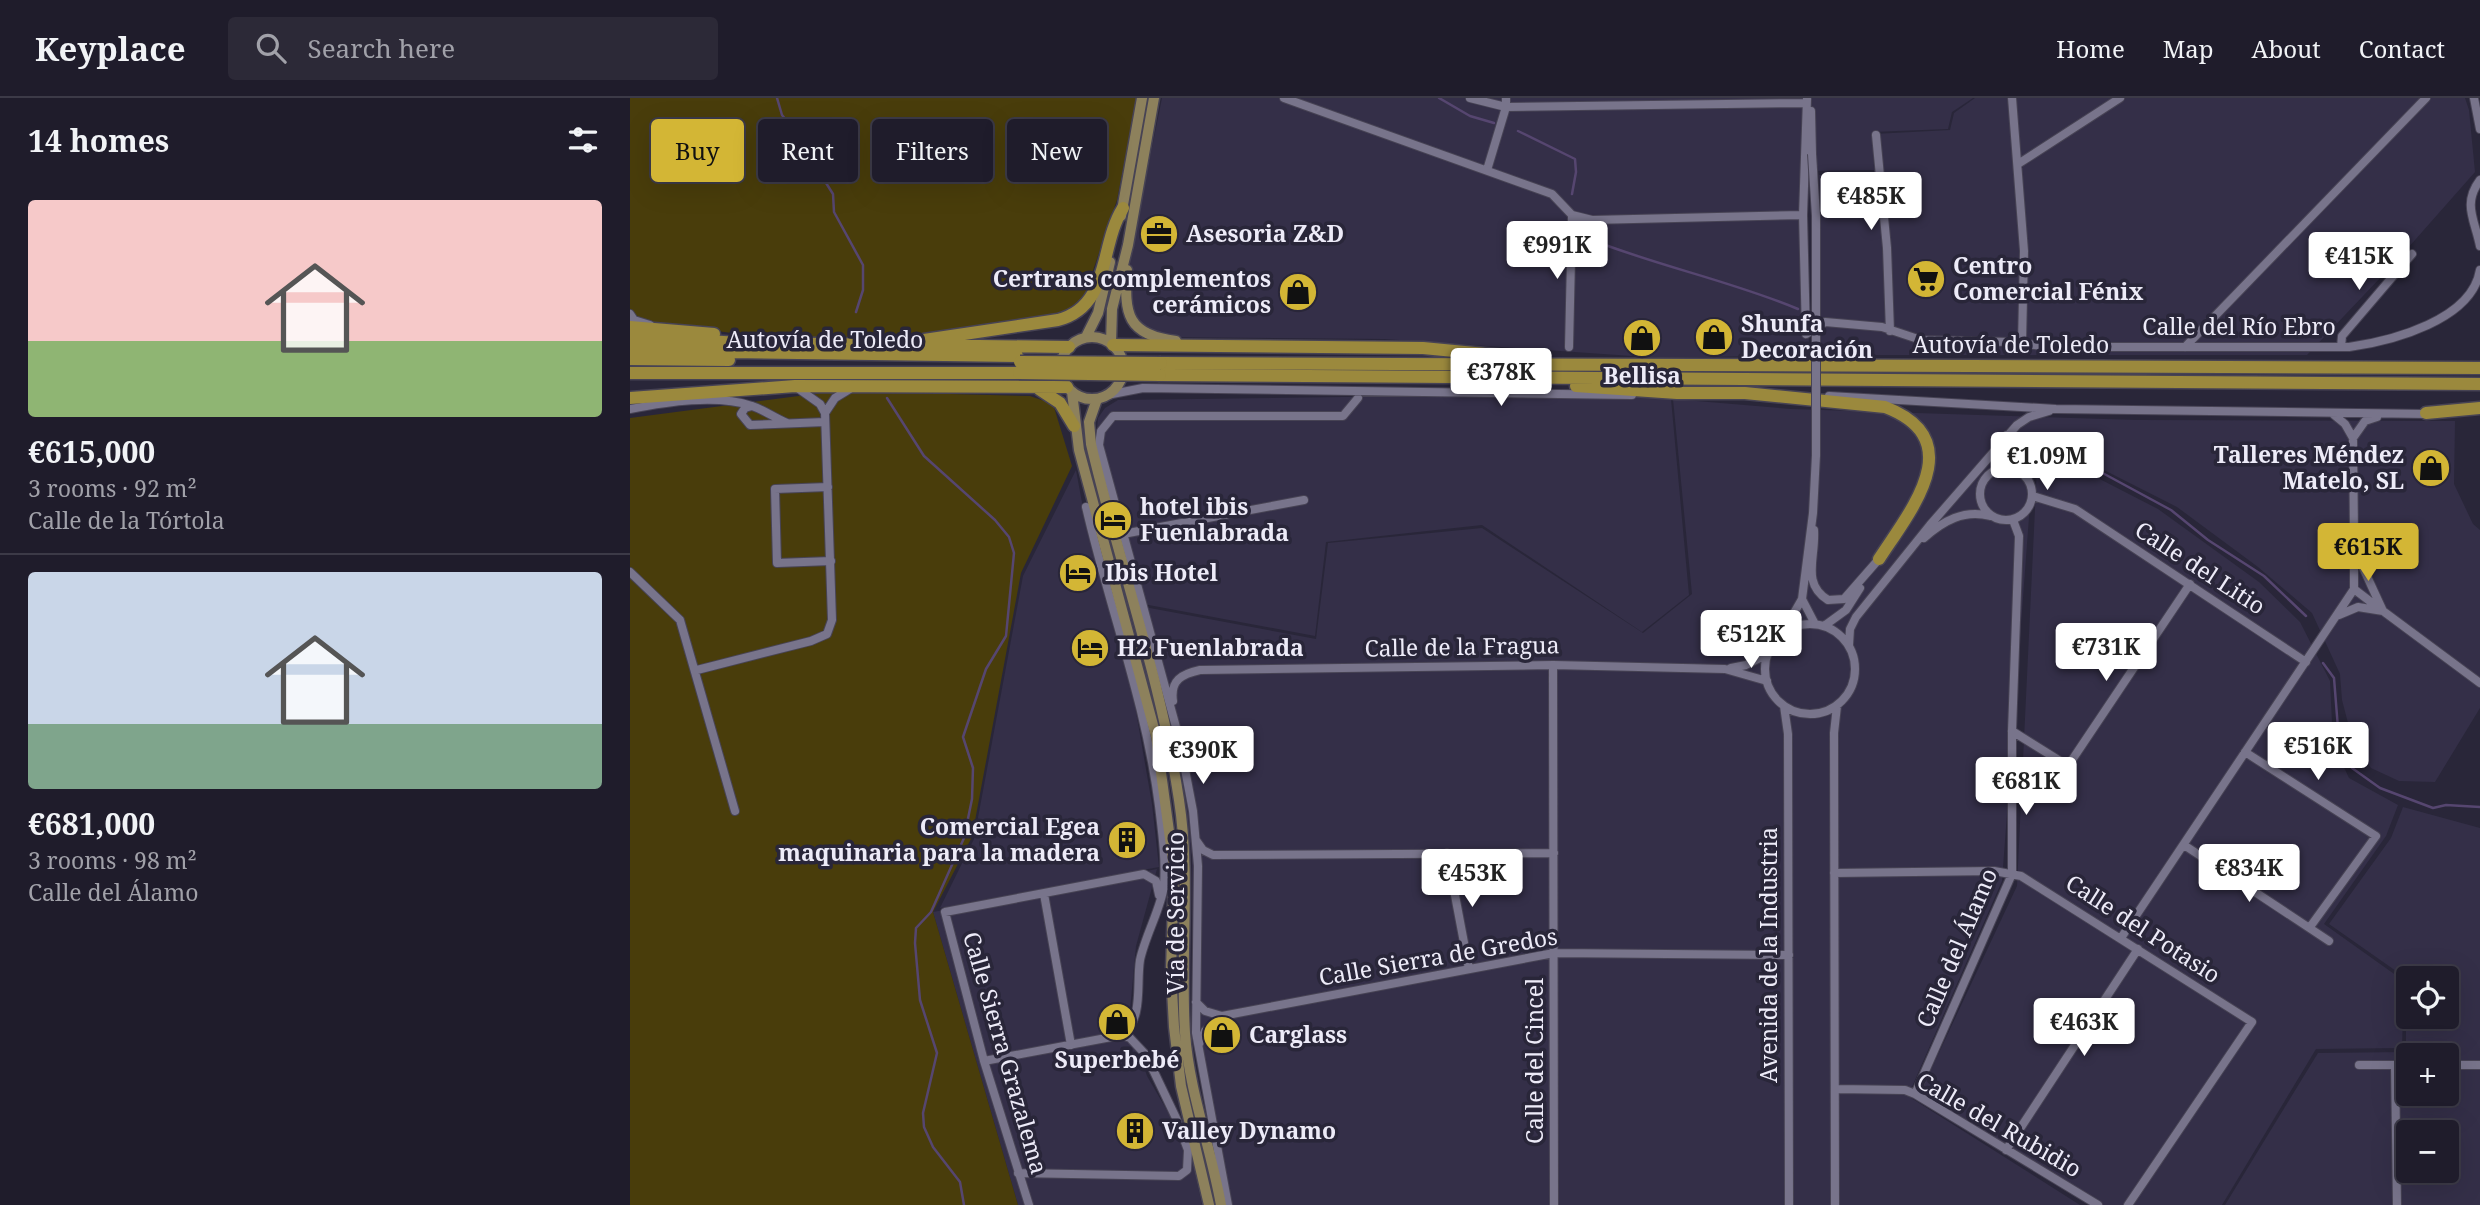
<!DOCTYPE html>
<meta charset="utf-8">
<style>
:root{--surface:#1f1c2b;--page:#2c2937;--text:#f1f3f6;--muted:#a1a1a9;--line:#3c3a47;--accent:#d3b635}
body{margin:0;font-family:"Noto Serif",serif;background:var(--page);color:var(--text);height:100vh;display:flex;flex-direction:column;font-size:26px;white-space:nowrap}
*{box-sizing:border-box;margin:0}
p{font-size:23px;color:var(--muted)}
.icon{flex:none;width:38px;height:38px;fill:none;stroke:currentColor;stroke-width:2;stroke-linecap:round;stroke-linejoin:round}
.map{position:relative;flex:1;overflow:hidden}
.panel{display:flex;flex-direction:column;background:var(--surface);width:630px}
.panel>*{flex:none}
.banner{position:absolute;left:21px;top:21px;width:665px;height:63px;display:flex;gap:14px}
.tools{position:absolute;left:1766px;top:868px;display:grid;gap:14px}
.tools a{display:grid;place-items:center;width:63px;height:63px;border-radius:7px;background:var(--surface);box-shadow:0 7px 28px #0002,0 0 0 2px var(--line);font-size:35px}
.price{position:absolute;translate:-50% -60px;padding:0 16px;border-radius:7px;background:#fff;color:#222;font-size:23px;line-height:46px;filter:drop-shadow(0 2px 4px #0008)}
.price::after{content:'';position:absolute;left:50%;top:42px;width:21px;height:16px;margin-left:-10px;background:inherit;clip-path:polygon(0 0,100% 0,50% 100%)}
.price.selected{background:var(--accent);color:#111}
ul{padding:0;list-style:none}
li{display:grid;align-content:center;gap:14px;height:371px;padding:0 28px}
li+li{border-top:2px solid var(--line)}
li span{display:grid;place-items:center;height:217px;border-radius:7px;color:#555}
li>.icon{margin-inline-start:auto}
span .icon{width:126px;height:126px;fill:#fffc;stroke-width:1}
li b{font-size:30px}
h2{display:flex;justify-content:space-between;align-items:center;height:84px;padding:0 28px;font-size:30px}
.pill{padding:0 24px;border-radius:7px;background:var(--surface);box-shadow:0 7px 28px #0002,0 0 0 2px var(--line);font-size:24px;line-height:63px}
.pill.selected{background:var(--accent);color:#111}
header{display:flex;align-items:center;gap:42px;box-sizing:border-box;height:98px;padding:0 35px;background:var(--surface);border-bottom:2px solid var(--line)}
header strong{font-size:33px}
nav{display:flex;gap:38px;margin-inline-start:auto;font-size:24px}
.search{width:490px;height:63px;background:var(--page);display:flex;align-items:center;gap:18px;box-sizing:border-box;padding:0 24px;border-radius:7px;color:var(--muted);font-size:26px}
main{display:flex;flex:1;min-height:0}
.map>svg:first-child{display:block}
.built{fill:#342f48;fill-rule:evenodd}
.green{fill:#493d0b}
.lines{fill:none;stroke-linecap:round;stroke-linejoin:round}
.stream{stroke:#564670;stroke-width:2.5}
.minor-casing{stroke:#474354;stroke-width:10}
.major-casing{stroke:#474354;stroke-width:13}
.highway-casing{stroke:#474354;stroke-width:15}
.minor{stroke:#78748b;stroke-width:8}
.major{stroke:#8d815c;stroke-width:10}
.highway{stroke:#9b893d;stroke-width:12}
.minor-bridge-casing{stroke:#474354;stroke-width:10;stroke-linecap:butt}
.highway-bridge-casing{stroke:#474354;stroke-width:15;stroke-linecap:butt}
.minor-bridge{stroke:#78748b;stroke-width:8}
.highway-bridge{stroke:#9b893d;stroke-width:12}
.labels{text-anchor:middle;stroke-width:7;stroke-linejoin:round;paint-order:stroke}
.poi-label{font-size:23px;font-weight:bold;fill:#edebf8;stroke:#292639;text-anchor:start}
.street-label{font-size:23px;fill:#edebf8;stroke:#292639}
</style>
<header>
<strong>Keyplace</strong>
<div class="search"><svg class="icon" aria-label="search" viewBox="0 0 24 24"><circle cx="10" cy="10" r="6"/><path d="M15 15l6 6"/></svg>Search here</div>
<nav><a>Home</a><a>Map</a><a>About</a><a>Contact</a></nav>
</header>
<main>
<section class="panel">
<h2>14 homes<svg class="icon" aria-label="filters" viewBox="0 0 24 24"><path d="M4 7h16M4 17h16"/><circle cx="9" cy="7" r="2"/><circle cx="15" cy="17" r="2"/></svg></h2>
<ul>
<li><span style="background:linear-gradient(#f6c9c9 65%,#8fb573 0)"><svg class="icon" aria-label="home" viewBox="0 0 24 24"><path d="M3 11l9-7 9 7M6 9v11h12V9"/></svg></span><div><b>€615,000</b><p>3 rooms · 92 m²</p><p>Calle de la Tórtola</p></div></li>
<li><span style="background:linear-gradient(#c9d6e8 70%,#7fa58c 0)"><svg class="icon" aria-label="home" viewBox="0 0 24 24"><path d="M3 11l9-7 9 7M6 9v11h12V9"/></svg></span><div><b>€681,000</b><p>3 rooms · 98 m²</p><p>Calle del Álamo</p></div></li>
</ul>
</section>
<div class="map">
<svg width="1850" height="1107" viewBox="0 0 1850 1107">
<rect width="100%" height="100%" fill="#292639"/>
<path class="built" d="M532 0H1343L1322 14 1318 31 1242 34 1244 70V36L1320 32 1324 15 1345 0H1835L1839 12 1845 74 1770 159 1677 257H1191L1189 77 1244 75V72L1177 73 1179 257 1031 260 754 241 517 239 497 225 491 202Z
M1013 295 1041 301 1059 497 1012 534 852 427 696 444 685 538 508 505 465 350 468 320 475 310 488 302Z
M1043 301 1161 311 1507 322 1825 323 1824 386 1843 426 1850 432V610L1805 684 1769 683 1741 670 1723 644 1712 602 1710 576 1682 515 1628 469 1547 409 1474 372 1420 335 1405 338 1372 783 1278 998 1450 1107H596L563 938 562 759 546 644 509 508 686 541 698 445 852 430 1013 535 1062 496Z
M1417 347 1460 376 1528 411 1629 484 1670 524 1700 583 1703 646 1719 680 1768 707 1756 738 1694 826 1774 883 1772 950 1686 951 1592 1107H1470L1291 993 1387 788 1408 348Z
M446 372 458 437 504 602 522 706 529 769 310 810 344 741 393 478Z
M1773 709 1850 730V1107H1595L1688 955 1776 954V880L1699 826 1761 740ZM1778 880H1816V919H1778ZM1778 957H1816V996H1778ZM1778 1034H1816V1073H1778Z
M527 771 506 848 499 923 517 978 560 1052 572 1107H388L303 814Z"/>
<path class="green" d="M0 0H507L487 102 454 199 435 214 300 237 229 243 116 237 0 221Z
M207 293 400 298 423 306 442 368 391 475 342 739 303 814 388 1107H0V320Z"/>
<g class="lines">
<path class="stream" d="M147 0 152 17 184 57 191 77 203 96 204 114 233 167V192L226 214
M809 0 840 18 864 25
M888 33 945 61 946 74 942 96
M957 140C1026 168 1099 182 1168 211
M257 300 294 358 365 422 379 439 384 455 376 538 356 571 333 639 343 670 342 701 334 740 301 814 286 830 285 845 290 902 307 955 293 1015 294 1029 303 1049 330 1084 334 1107
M1417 339 1467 372 1541 412 1578 442 1634 478 1676 518
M1693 565 1704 580 1709 643 1722 670 1750 690 1803 710 1816 707 1850 709"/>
<g class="minor-casing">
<path id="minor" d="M654 0 922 96 942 117 939 249
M840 0 876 9 1176 5
M1382 0 1394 153 1392 245
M1844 0 1850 31
M1181 13 1182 56
M1246 37 1257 150 1260 233
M1388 66 1490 0
M857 72 876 9V0
M1850 82C1832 106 1845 122 1850 148
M942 117 962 122 1173 117
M0 216 4 222 20 227
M1176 236 1195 224 1252 229 1291 242 1381 244 1421 249H1719C1762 243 1842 222 1850 172
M1176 236 1173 117 1177 1
M1555 249 1796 0
M1711 249 1712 238 1782 156
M477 297 513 290 1002 297
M1199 298 1426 311 1798 316
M122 308 115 310 111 316 120 327 195 324
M0 311C37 304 86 296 122 308 134 312 145 320 157 325
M195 315 205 300 223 289
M1703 316 1715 326 1723 340
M1747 319 1735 323 1723 340 1724 438 1729 461 1753 513 1850 585
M1377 337 1378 349 1390 373
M1350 396a26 26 0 1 1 52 0a26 26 0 1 1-52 0Z
M198 389 145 391 147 465 201 463
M1403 398 1445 411 1676 564
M1184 432C1186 460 1171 485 1198 502L1214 501 1249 461
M493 436 674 402
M1294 440C1313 423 1334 411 1360 418
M0 474 50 522 105 713
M1724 491 1750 511
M1172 501 1185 526
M1709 517 1728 509 1753 513
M1135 571a45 45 0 1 1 90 0a45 45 0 1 1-90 0Z
M1194 528 1216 512 1230 490
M1153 534 1172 501 1183 415 1186 357
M1219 547 1220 531 1226 519 1300 427 1387 327 1399 319 1419 313
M923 567 924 1107
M1101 570 1116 567 1138 556
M67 572 181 543 197 536 202 522 195 315 190 306 166 289
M543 603C540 582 552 576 570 572L923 567 1095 571 1137 583
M1154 608 1158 636 1159 1107
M1382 633 1438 668 1560 486
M1615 654 1746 738 1680 829
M566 742 573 752 583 757 924 755
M1554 747 1699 843
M817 755 839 871
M1204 775 1364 773 1391 778 1622 924 1498 1107
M414 796 441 947
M1491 840 1724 491V438
M566 904 575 913 592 918
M569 946 575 933 592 918 924 855 1159 857
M354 963 492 937C514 920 506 887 510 862 515 838 532 808 534 787 536 761 532 733 529 708 516 605 479 509 456 409
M1729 967H1765
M1816 967H1850
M1206 991 1275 992 1285 996 1468 1107
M1285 996 1382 776V633L1389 438 1383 422
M1376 1052 1508 851
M388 1075 549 1078 557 1072 558 1052 546 1020 516 957 500 940 492 937
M399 1107 354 963 315 814 514 776 526 783 529 797
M598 1107 566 935 568 768 563 713 549 640 469 347 471 333 483 318H713L728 300
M1205 1107 1204 635 1207 608
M1767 1107 1765 967H1778"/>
</g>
<g class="major-casing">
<path id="major" d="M491 118 512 0
M497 172C494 216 497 237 546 243
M456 239 468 215 480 164
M431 270a31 31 0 1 1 62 0a31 31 0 1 1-62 0Z
M481 245 482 211 498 147 524 0
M442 294 449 352 526 638 544 770 541 873 544 929 551 988 579 1107
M467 301 459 324 461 346C489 465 531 581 549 702 561 780 550 858 555 935 559 993 581 1050 591 1107"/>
</g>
<g class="highway-casing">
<path id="highway" d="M0 229 84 236
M0 238 109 245 439 249
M294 242 428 222C481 208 469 148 493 110
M483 247 793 250 876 258
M0 249 102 254 387 258
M0 261 99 262
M531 265 1850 270
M0 275H389
M530 277 1850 286
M946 288 1047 295H1115L1255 309C1341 342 1280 413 1249 461
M409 291 430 305 444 328
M0 300 165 288 437 289
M1796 315 1850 310"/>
</g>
<use href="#minor" class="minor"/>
<use href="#major" class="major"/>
<use href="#highway" class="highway"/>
<g class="minor-bridge-casing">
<path id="minor-bridge" d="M1182 56 1186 118V357"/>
</g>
<g class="highway-bridge-casing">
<path id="highway-bridge" d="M390 264 531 265
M389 275 530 277"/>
</g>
<use href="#minor-bridge" class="minor-bridge"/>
<use href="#highway-bridge" class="highway-bridge"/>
</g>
<defs>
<g id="office-disc" transform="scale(2.0125)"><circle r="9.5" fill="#d3b635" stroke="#292639"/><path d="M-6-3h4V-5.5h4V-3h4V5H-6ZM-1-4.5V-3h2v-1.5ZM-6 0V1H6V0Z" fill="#111"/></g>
<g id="supermarket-disc" transform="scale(2.0125)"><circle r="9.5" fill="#d3b635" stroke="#292639"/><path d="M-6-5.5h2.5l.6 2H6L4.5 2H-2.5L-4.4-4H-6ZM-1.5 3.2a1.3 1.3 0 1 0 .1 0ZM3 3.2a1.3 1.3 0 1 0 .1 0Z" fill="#111"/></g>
<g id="shop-disc" transform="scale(2.0125)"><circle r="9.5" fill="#d3b635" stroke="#292639"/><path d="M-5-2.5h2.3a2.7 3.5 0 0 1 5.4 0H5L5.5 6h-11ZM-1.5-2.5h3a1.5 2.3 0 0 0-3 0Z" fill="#111"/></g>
<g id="hotel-disc" transform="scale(2.0125)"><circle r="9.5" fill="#d3b635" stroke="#292639"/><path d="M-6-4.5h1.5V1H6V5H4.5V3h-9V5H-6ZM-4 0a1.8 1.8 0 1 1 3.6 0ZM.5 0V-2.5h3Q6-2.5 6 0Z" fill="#111"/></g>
<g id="building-disc" transform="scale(2.0125)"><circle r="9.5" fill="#d3b635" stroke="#292639"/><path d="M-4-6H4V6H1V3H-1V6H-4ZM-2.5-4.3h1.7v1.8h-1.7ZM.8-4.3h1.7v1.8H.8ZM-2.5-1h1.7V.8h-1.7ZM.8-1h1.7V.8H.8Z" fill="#111"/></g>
</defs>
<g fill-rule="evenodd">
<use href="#office-disc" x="529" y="136"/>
<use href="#supermarket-disc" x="1296" y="181"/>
<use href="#shop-disc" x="668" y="194"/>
<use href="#shop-disc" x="1084" y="239"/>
<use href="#shop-disc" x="1012" y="240"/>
<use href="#shop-disc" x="1801" y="370"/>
<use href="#hotel-disc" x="483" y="422"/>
<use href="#hotel-disc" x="448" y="475"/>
<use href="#hotel-disc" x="460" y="550"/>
<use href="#building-disc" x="497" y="742"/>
<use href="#shop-disc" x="487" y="924"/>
<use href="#shop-disc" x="592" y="937"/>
<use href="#building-disc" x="505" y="1033"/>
</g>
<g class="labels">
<g class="poi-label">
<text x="556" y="144">Asesoria Z&amp;D</text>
<text x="1323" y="176">Centro<tspan x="1323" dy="26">Comercial Fénix</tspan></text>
<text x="641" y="189" text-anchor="end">Certrans complementos<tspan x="641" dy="26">cerámicos</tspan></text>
<text x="1111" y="234">Shunfa<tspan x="1111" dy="26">Decoración</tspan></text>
<text x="1012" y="286" text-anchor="middle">Bellisa</text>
<text x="1774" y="365" text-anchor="end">Talleres Méndez<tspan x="1774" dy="26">Matelo, SL</tspan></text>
<text x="510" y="417">hotel ibis<tspan x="510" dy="26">Fuenlabrada</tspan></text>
<text x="475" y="483">Ibis Hotel</text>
<text x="487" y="558">H2 Fuenlabrada</text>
<text x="470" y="737" text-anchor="end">Comercial Egea<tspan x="470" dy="26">maquinaria para la madera</tspan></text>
<text x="619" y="945">Carglass</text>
<text x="487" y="970" text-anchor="middle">Superbebé</text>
<text x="532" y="1041">Valley Dynamo</text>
</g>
<g class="street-label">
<text x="1609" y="237">Calle del Río Ebro</text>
<text x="195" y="250">Autovía de Toledo</text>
<text x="1381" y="255">Autovía de Toledo</text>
<text transform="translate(1570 470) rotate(33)" y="8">Calle del Litio</text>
<text transform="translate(832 549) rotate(-1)" y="8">Calle de la Fragua</text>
<text transform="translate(546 815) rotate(-90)" y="8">Vía de Servicio</text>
<text transform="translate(1513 831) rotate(33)" y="8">Calle del Potasio</text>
<text transform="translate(1327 850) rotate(-67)" y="8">Calle del Álamo</text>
<text transform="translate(1139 857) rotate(-90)" y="8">Avenida de la Industria</text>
<text transform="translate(808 859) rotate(-10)" y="8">Calle Sierra de Gredos</text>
<text transform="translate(375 955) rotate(74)" y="8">Calle Sierra Grazalema</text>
<text transform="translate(905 963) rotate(-90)" y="8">Calle del Cincel</text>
<text transform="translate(1369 1027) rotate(30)" y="8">Calle del Rubidio</text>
</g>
</g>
</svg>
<div class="tools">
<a><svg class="icon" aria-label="locate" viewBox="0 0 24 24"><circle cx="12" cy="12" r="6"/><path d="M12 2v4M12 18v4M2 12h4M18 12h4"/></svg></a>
<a>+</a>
<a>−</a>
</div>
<b class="price" style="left:1241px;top:134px">€485K</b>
<b class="price" style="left:927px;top:183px">€991K</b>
<b class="price" style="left:1729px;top:194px">€415K</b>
<b class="price" style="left:871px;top:310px">€378K</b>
<b class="price" style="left:1417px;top:394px">€1.09M</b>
<b class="price selected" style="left:1738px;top:485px">€615K</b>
<b class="price" style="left:1121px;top:572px">€512K</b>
<b class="price" style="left:1476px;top:585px">€731K</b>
<b class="price" style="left:1688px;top:684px">€516K</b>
<b class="price" style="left:573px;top:688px">€390K</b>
<b class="price" style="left:1396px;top:719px">€681K</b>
<b class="price" style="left:1619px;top:806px">€834K</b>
<b class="price" style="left:842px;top:811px">€453K</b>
<b class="price" style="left:1454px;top:960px">€463K</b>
<div class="banner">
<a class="pill selected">Buy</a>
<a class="pill">Rent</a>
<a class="pill">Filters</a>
<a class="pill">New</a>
</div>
</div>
</main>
